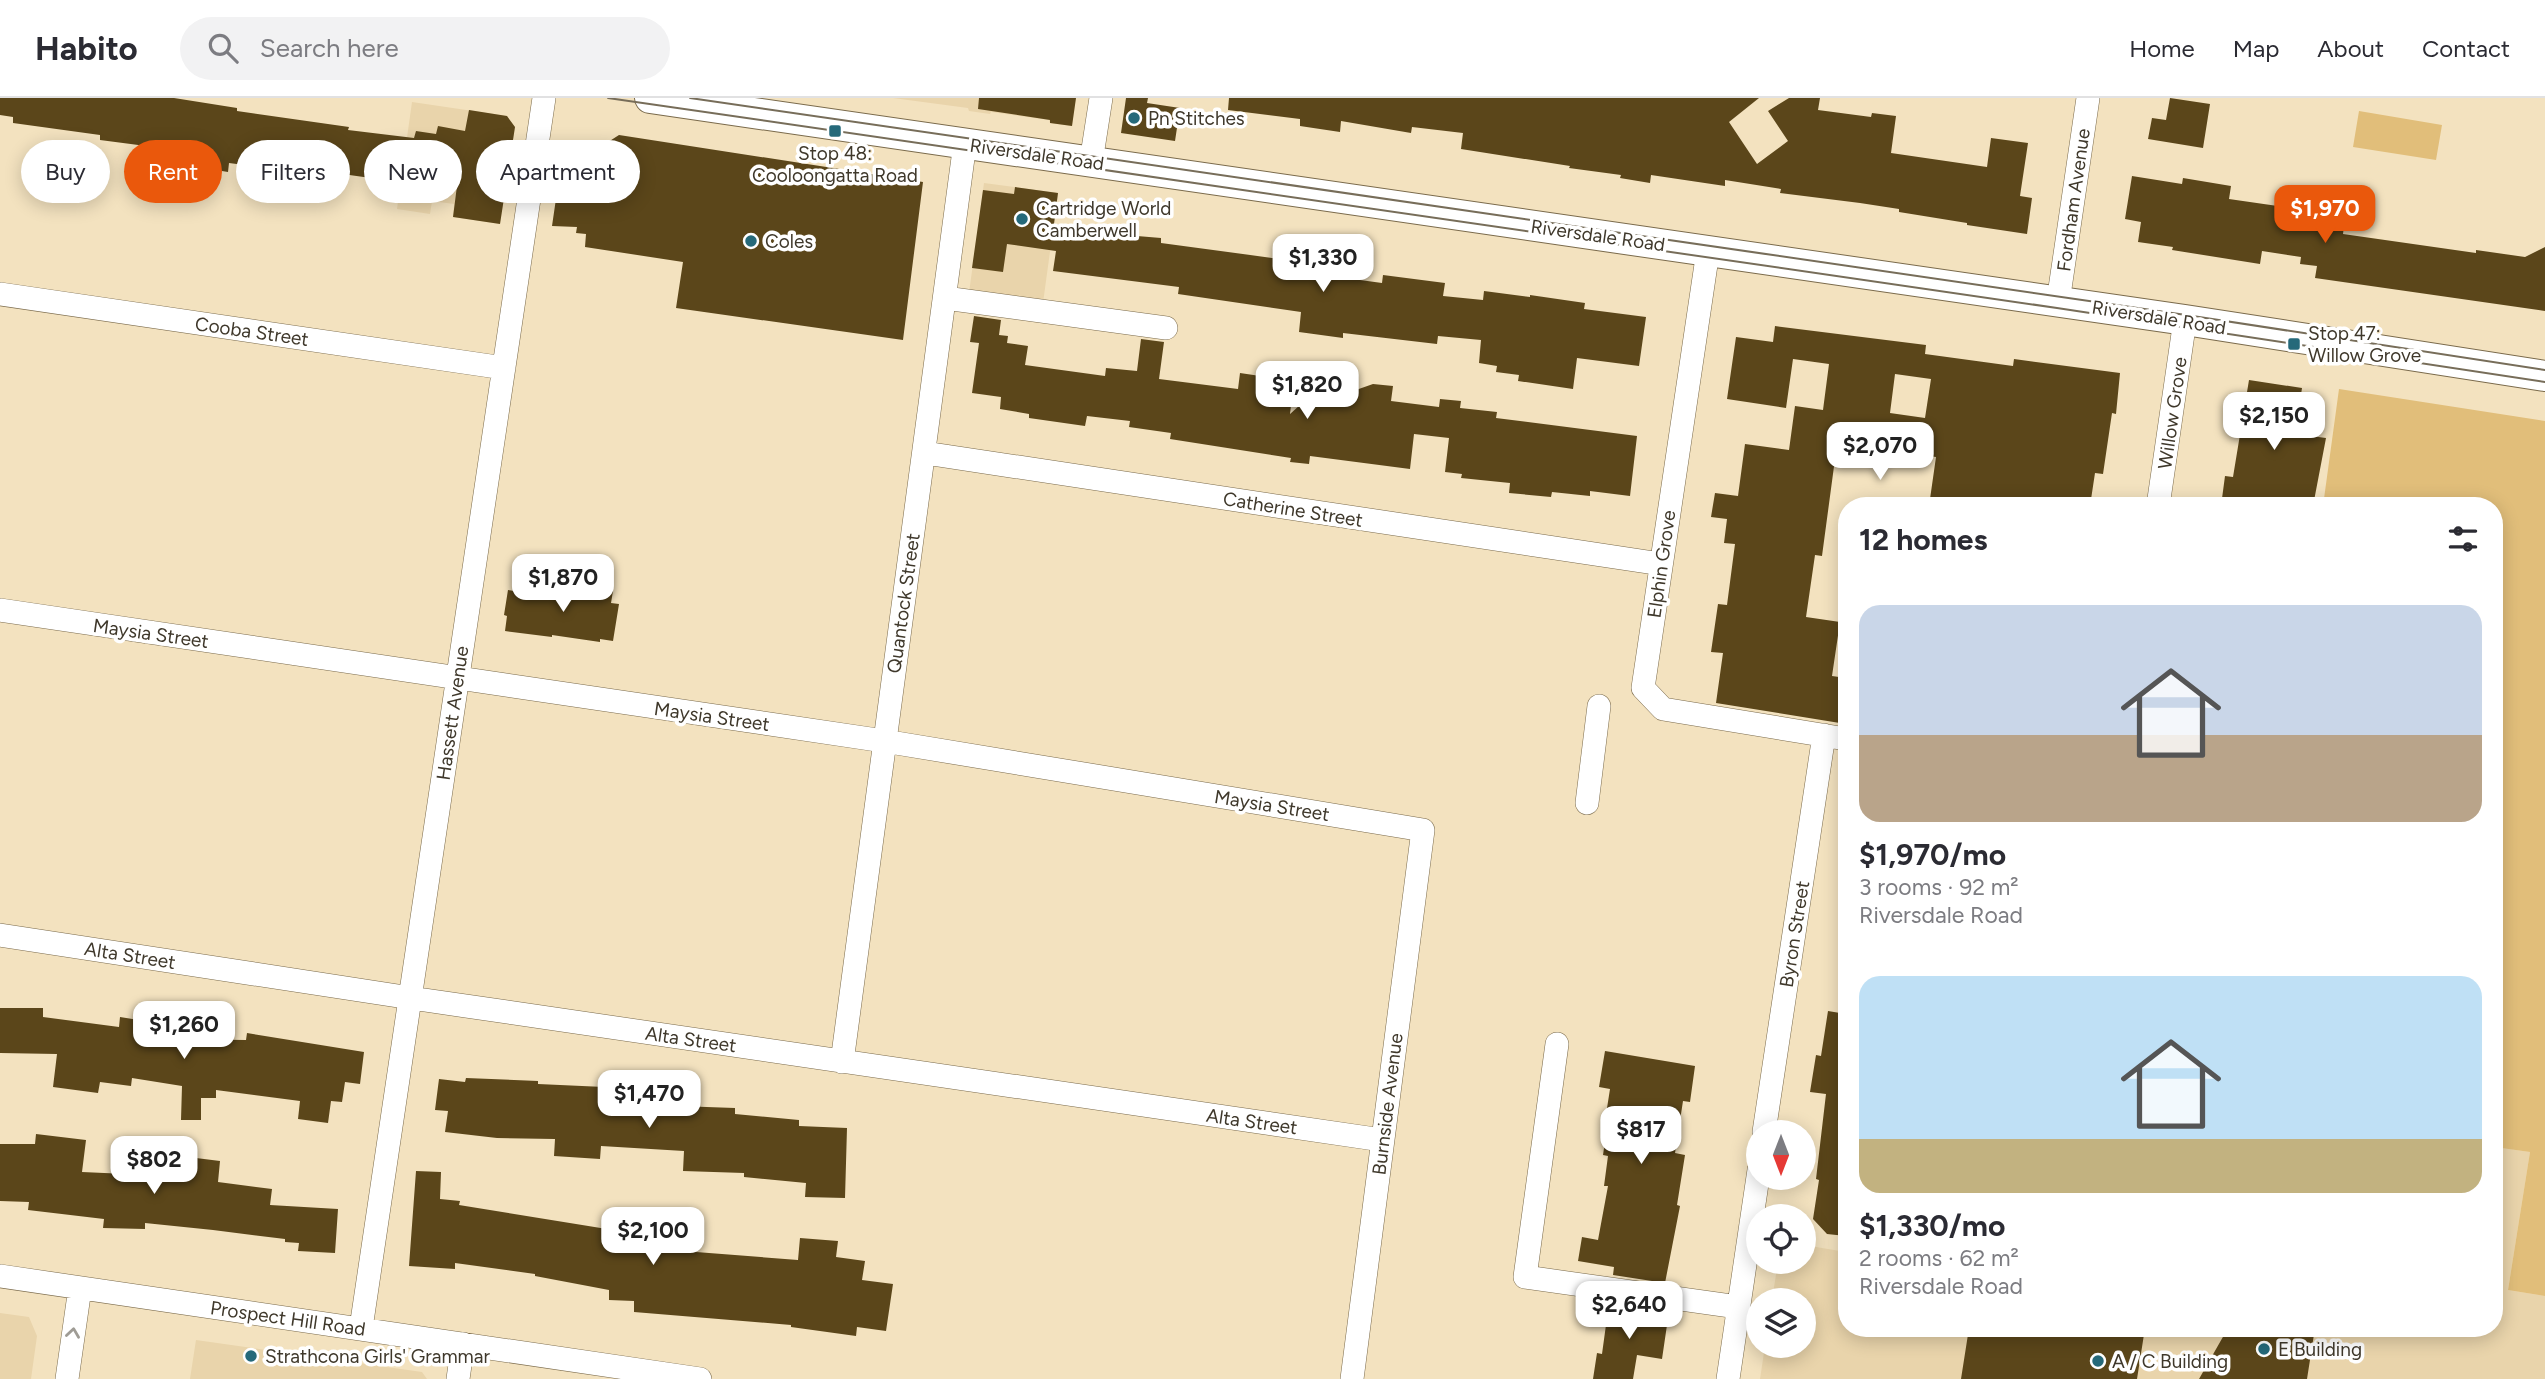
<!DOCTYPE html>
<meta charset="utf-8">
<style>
:root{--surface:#fff;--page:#f2f2f3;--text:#2b2b33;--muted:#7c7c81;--line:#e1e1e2;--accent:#ea580c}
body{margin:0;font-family:Figtree,sans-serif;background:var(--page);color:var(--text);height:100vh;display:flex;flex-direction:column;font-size:26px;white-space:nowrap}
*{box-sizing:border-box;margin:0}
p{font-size:23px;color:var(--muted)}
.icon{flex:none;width:38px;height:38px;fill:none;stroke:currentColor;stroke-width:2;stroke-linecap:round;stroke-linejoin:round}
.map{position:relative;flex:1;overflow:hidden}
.side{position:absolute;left:1838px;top:399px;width:665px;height:840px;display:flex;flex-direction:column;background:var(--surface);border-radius:28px;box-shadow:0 4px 18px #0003}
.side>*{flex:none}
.banner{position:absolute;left:21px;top:42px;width:665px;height:63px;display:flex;gap:14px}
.needle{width:46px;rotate:180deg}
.buttons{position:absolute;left:1746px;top:1022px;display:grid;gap:14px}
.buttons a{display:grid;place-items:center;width:70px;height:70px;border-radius:50%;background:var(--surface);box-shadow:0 4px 18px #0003;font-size:35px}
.price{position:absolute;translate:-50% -60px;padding:0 16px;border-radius:14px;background:#fff;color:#222;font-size:23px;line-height:46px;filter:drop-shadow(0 2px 4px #0008)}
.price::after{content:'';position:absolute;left:50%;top:42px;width:21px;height:16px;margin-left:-10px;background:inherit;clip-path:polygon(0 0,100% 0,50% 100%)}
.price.current{background:var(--accent);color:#fff}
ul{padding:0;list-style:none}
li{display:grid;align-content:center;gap:14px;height:371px;padding:0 21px}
li span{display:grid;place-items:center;height:217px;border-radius:21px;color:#555}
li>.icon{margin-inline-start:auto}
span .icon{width:126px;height:126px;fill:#fffc;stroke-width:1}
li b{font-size:30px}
h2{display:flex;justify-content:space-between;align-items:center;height:84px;padding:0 21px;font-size:30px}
.tag{padding:0 24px;border-radius:32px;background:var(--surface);box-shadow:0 4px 18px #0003;font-size:24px;line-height:63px}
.tag.current{background:var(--accent);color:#fff}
header{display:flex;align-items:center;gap:42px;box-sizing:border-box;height:98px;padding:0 35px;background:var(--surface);border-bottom:2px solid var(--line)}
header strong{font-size:33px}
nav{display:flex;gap:38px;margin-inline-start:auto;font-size:24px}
.search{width:490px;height:63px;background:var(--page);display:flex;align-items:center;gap:18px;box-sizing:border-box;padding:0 24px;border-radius:38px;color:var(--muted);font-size:26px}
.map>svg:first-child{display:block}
.built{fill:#e9d4ab}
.park{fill:#e1be7a}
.building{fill:#5b461a;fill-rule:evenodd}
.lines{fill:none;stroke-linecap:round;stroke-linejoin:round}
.minor-casing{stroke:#7a6a4b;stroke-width:24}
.major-casing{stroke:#7a6a4b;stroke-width:32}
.minor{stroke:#fff;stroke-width:23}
.major{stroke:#fff;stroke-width:30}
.tram{stroke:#776d59;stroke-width:2}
.oneway{stroke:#9f9c95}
.poi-dot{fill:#25697a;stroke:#fff;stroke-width:2.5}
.labels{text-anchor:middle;stroke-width:7;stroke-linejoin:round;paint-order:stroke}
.poi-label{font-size:19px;fill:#3f382b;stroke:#fff;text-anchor:start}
.street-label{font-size:19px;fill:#3f382b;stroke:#fff}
</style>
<header>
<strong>Habito</strong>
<div class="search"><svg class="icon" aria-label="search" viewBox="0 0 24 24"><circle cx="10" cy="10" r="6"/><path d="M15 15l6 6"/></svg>Search here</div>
<nav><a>Home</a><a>Map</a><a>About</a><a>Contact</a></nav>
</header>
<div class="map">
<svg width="2545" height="1281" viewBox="0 0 2545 1281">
<rect width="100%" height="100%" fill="#f3e2bf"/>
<path class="built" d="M893 0H1076L1072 28 1050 25 1049 22 991 14 990 16 969 13 968 10Z
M412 4 507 18 515 29 500 126 453 119 454 106 432 103 430 116 397 111Z
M984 85 1058 95 1043 205 969 195Z
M2494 1049 2530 1054 2508 1192 2545 1198V1281H1760L1765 1248H1804V1202H1772L1778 1164H1804V1147L1846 1154V1230H2494Z
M0 1215 29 1219 37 1238 31 1281H0Z
M196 1242 422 1274 427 1281H190Z"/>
<path class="park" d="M2359 13 2442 27 2436 62 2353 49Z
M2339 291 2545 323V1198L2508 1192 2530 1054 2494 1049V408H2323Z"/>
<path class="building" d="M0 0H174L237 10V13L349 29 348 32 414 40 416 33 436 36 438 28 465 33 469 12 507 18 515 29 500 126 453 119 458 80 394 69 392 83 314 72 313 76 229 65 228 74 204 70 206 59 168 53 169 51 100 42V37L13 25V19L0 17Z
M979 0H1076L1072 28 1050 25V22L978 11Z
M1126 0H1148L1147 5 1180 10 1175 43 1121 35Z
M1229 0H1759L1729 24 1757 66 1788 43 1768 13 1789 0H1820L1818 12 1871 19 1872 15 1896 18 1891 55 1987 69 1991 40 2028 45 2020 98 2032 100 2027 136 1967 127V125L1899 114V111L1860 105 1780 95 1781 91 1725 82V88L1651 77 1650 85 1620 80 1621 77 1569 70 1570 68 1461 51 1463 35 1412 29 1411 35 1341 23 1340 34 1300 28V21L1228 12Z
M2170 0 2210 6 2203 50 2148 41 2152 20 2166 22Z
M619 37 923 84 903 242 676 210 683 164 585 149 586 136 576 135 577 129 552 128 563 53 588 57Z
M2132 78 2182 86 2183 80 2231 88 2229 101 2306 112 2309 90 2327 92 2324 117 2345 120 2343 136 2476 155V152L2525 159 2545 149V213L2315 180 2317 168 2300 166 2301 159 2262 153 2260 166 2172 152 2173 149 2138 144 2141 124 2125 121Z
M1015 89 1058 95 1054 126 1098 131 1097 137 1137 142V138L1161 140V145L1280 161 1279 167 1339 176 1338 179 1382 185 1383 177 1445 185 1443 198 1483 202 1484 193 1530 199V197L1585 205 1584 211 1646 219 1639 268 1577 260 1573 291 1518 283 1519 277 1496 274 1497 268 1479 265 1481 242 1438 238 1437 246 1343 235V240L1299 234 1301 214 1178 196 1179 189 1053 173 1056 153 1007 146 1003 174 972 170 983 92 1014 96Z
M974 218 1001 222 999 237 1008 238 1007 245 1028 248 1025 267 1105 278 1106 270 1137 273 1141 241 1164 244 1159 281 1238 291 1240 275 1294 283 1290 316 1329 281 1336 299 1373 286 1393 288 1391 303 1439 309 1440 301 1461 303 1460 310 1497 314 1496 320 1637 338 1630 398 1590 393V398L1552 394 1551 399 1509 395 1510 385 1461 380 1462 376 1445 374 1449 340 1414 336 1410 371 1310 358 1309 366 1290 364 1291 360 1170 341 1171 335 1129 329 1130 323 1087 318 1085 328 1029 320V316L1000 311 1001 299 972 295 979 245 970 244Z
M1775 228 1926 247 1925 256 2013 268 2014 261 2120 275 2116 316 2112 315 2103 376 2095 375 2090 408H1929L1936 359 1837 346 1822 458 1815 457 1806 519 1840 524 1832 578 1846 580V626L1716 605 1723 555 1711 554 1718 506 1727 507 1735 446 1724 445 1727 421 1711 419 1715 395 1738 398 1745 346 1789 352 1795 308 1823 312 1829 266 1793 261 1786 310 1727 301 1736 239 1773 244ZM1895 276 1931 281 1925 320 1890 315Z
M2249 282 2302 290 2295 336 2326 340 2313 408H2221L2225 378 2233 379Z
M581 487 613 493 611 505 619 506 613 543 600 541V544L552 537V539L505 533 507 518 504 517 508 492 526 495V491L580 500Z
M0 910H43V919L119 929 120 919 170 927 168 941 246 942 247 935 364 954 360 986 345 984 342 1004 331 1003 328 1025 298 1021 300 1003 216 992V1000H201V1022H181L182 988 132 980 131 988 100 984 98 995 53 989 57 956 0 955Z
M1828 913 1846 916V1138L1827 1136 1813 1121 1819 1082 1816 1081 1826 996 1810 994 1816 957 1821 958Z
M1605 953 1695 968 1690 1004 1683 1003 1675 1055 1685 1057 1677 1107 1680 1108 1665 1185 1613 1177 1614 1169 1578 1163 1582 1139 1598 1142 1608 1088H1604L1608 1058 1603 1057 1608 1023H1605L1610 991 1599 989Z
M466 980 538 983V986L604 989V993L678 997V1008L735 1010V1016L799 1022V1028L847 1030 845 1100 805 1099 806 1085 744 1079V1075L683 1073 684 1053 601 1048 600 1061 554 1058 555 1041 497 1040 445 1034 448 1013 435 1012 439 981 465 984Z
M36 1036 86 1042 82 1074 171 1078 172 1067 195 1069 196 1060 220 1063 218 1084 272 1091 270 1107 338 1111 335 1155 298 1153 299 1145 285 1144V1141L213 1132 145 1125V1131L103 1130 104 1121 28 1112 29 1104 0 1103V1046H35Z
M416 1073 441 1074 440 1101 460 1103 459 1107 613 1132V1129L669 1132 670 1127 699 1131 696 1154 798 1162 800 1140 838 1143 836 1159 865 1163 862 1182 893 1186 886 1233 857 1229 856 1238 791 1229V1227L634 1214V1203L609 1202V1192L535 1178V1176L455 1165V1171L409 1168Z
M1609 1205 1664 1213 1662 1226 1667 1227 1662 1261 1637 1257 1633 1281H1593L1597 1255 1602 1256Z
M1969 1230H2145L2137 1281H1961Z
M2228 1230H2315L2307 1281H2199Z"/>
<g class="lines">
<g class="minor-casing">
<path id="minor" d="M1091 64 1101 0
M1708 153 1643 590 1663 611 1846 641
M0 196 504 270
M945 200 1166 230
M2058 204 2088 0
M925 355 1661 466
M2158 408 2185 222
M0 512 884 643 1423 732 1352 1281
M1587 705 1599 608
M0 837 411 900 1382 1042
M1557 946 1525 1179 1738 1209
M842 964 965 45
M1764 1034 1824 637
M0 1178 700 1281
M361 1230 544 0
M67 1281 80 1190
M458 1281 463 1246
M1728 1281 1759 1072"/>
</g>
<g class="major-casing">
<path id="major" d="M650 0 2185 222 2545 278"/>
</g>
<use href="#minor" class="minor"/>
<use href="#major" class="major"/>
<path class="tram" d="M608 0 2057 210 2545 284
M690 0 2186 217 2545 272"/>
</g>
<defs><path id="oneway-chevron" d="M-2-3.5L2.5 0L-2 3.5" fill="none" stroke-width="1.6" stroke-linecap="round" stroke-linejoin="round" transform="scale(1.75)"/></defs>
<use class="oneway" href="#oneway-chevron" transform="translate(73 1235) rotate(-82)"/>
<g class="poi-dot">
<circle cx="1134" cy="20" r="7"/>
<rect x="828" y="26" width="14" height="14" rx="3.5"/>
<circle cx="1022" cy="121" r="7"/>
<circle cx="751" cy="143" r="7"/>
<rect x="2287" y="239" width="14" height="14" rx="3.5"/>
<circle cx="2264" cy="1251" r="7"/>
<circle cx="251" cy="1258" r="7"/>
<circle cx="2098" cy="1263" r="7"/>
</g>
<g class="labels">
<g class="poi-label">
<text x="1148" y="27">Pn Stitches</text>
<text x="835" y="62" text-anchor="middle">Stop 48:<tspan x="835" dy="22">Cooloongatta Road</tspan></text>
<text x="1036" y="117">Cartridge World<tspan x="1036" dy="22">Camberwell</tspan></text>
<text x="765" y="150">Coles</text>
<text x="2308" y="242">Stop 47:<tspan x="2308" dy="22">Willow Grove</tspan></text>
<text x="2278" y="1258">E Building</text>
<text x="265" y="1265">Strathcona Girls' Grammar</text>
<text x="2112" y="1270">A / C Building</text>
</g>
<g class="street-label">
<text transform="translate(1037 56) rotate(8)" y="7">Riversdale Road</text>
<text transform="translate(2073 102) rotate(-82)" y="7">Fordham Avenue</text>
<text transform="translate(1598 137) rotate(8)" y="7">Riversdale Road</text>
<text transform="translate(2159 219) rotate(9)" y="7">Riversdale Road</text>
<text transform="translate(252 233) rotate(8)" y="7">Cooba Street</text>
<text transform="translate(2172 315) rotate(-82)" y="7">Willow Grove</text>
<text transform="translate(1293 411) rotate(9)" y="7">Catherine Street</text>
<text transform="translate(1661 466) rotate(-82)" y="7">Elphin Grove</text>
<text transform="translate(903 505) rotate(-82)" y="7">Quantock Street</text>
<text transform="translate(151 535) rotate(8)" y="7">Maysia Street</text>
<text transform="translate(452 615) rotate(-82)" y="7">Hassett Avenue</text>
<text transform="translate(712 618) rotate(8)" y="7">Maysia Street</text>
<text transform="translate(1272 707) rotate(9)" y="7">Maysia Street</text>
<text transform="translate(1794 836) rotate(-81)" y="7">Byron Street</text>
<text transform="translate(130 857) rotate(9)" y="7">Alta Street</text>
<text transform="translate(691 941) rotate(8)" y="7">Alta Street</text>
<text transform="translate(1387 1006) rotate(-83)" y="7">Burnside Avenue</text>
<text transform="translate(1252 1023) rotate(8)" y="7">Alta Street</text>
<text transform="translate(288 1220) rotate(8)" y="7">Prospect Hill Road</text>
</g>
</g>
</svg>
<div class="buttons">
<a><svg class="needle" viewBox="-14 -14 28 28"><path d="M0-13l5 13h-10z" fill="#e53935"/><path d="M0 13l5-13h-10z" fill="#7c7c81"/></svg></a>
<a><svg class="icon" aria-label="locate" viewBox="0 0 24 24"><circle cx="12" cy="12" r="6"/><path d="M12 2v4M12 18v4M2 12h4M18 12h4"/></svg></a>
<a><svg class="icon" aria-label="layers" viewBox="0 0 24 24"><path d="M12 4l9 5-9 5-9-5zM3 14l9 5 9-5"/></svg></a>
</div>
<b class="price current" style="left:2325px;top:147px">$1,970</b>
<b class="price" style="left:1323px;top:196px">$1,330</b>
<b class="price" style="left:1307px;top:323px">$1,820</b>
<b class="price" style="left:2274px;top:354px">$2,150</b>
<b class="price" style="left:1880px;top:384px">$2,070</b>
<b class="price" style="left:563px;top:516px">$1,870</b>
<b class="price" style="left:184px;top:963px">$1,260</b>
<b class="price" style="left:649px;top:1032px">$1,470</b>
<b class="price" style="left:1641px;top:1068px">$817</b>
<b class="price" style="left:154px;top:1098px">$802</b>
<b class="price" style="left:653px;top:1169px">$2,100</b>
<b class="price" style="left:1629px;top:1243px">$2,640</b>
<div class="banner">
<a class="tag">Buy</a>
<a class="tag current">Rent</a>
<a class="tag">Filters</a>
<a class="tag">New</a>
<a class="tag">Apartment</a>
</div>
<section class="side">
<h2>12 homes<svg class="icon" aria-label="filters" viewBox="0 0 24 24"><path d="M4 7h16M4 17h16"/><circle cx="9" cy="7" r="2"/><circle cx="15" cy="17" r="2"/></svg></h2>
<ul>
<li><span style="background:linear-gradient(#c9d6e8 60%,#b9a48a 0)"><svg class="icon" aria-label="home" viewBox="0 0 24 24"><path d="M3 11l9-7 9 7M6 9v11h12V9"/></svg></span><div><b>$1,970/mo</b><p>3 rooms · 92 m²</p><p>Riversdale Road</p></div></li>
<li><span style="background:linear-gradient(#bfe0f5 75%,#c2b280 0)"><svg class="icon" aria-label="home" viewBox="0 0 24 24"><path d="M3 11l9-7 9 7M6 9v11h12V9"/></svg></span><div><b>$1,330/mo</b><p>2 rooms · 62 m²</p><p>Riversdale Road</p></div></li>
</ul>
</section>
</div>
